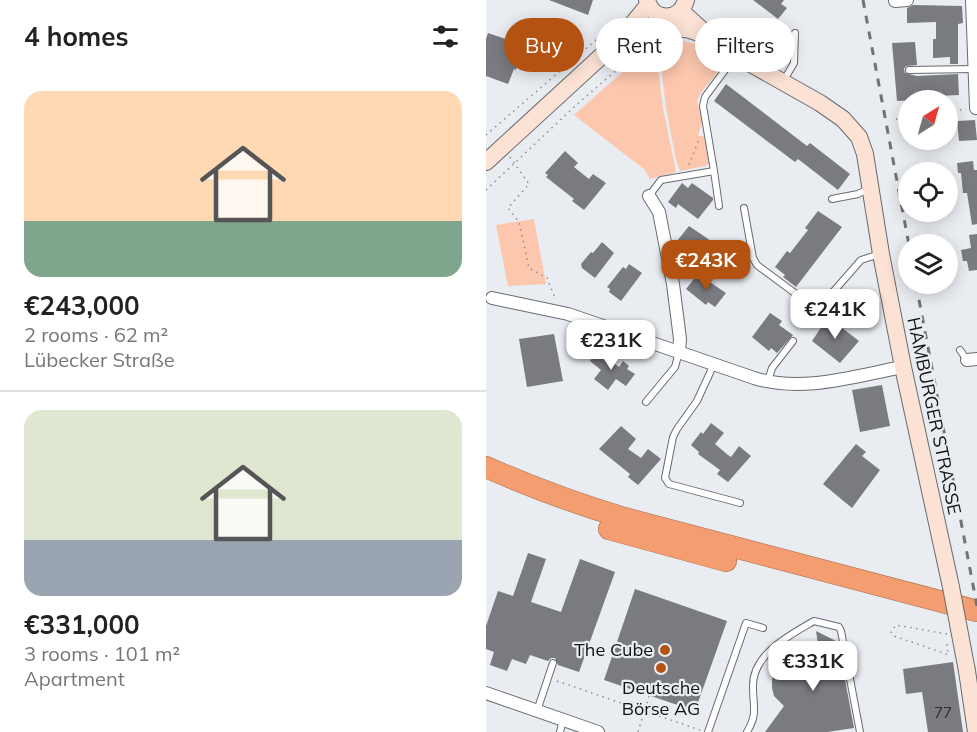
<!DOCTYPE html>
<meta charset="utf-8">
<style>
:root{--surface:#fff;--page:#f6f6f6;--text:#222;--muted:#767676;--line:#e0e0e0;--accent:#b45311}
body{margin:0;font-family:Mulish,sans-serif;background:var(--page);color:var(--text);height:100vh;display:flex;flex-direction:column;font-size:22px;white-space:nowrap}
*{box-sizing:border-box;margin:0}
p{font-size:20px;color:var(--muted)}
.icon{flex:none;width:33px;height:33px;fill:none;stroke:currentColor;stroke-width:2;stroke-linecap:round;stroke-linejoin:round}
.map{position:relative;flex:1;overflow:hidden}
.details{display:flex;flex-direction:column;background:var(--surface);width:486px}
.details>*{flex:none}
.hud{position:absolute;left:18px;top:18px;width:382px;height:54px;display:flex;gap:12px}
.needle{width:39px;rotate:37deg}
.tools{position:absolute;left:412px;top:90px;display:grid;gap:12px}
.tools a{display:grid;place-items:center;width:60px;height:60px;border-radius:50%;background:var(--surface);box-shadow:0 3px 15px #0003;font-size:30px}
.price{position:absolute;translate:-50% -51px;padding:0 14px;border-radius:12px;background:#fff;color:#222;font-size:20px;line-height:39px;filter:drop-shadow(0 2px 3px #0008)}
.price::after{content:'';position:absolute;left:50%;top:36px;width:18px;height:14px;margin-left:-9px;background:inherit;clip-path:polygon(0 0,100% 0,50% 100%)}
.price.active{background:var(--accent);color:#fff}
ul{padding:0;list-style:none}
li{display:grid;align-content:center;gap:12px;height:318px;padding:0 24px}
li+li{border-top:2px solid var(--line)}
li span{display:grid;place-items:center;height:186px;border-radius:18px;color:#555}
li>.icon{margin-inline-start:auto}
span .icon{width:108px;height:108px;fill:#fffc;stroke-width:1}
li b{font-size:26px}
h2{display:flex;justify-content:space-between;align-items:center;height:72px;padding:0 24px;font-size:26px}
.pill{padding:0 21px;border-radius:27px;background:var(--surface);box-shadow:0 3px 15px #0003;font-size:21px;line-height:54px}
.pill.active{background:var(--accent);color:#fff}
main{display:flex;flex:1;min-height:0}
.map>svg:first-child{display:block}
.green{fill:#fcc7ad}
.building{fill:#797b80}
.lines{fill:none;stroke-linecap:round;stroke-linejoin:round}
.lane-casing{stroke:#696b70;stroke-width:8}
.street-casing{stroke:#696b70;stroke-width:14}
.secondary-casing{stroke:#696b70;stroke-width:18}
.highway-casing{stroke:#a46c50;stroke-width:22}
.path{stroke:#8c8e91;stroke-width:1.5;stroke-dasharray:1.5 4.5;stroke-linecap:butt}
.lane{stroke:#fff;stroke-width:6}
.street{stroke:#fff;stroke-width:12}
.secondary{stroke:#fbe2d4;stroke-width:16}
.highway{stroke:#f39d70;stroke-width:21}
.rail{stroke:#717376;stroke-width:3;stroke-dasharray:8 8;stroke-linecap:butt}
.secondary-bridge-casing{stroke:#696b70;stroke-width:18;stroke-linecap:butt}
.secondary-bridge{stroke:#fbe2d4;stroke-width:16}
.poi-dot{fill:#b45311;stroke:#e9ecf1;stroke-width:2}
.labels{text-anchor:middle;stroke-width:4.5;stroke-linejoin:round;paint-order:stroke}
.number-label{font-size:15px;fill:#2c2c2f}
.street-label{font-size:18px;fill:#121214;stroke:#e9ecf1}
.poi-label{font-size:18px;fill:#121214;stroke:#e9ecf1;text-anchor:end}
</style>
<main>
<section class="details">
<h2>4 homes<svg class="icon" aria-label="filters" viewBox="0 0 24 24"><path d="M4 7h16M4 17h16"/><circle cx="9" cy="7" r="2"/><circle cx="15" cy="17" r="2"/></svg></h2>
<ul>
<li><span style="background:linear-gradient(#ffd9b3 70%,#7fa58c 0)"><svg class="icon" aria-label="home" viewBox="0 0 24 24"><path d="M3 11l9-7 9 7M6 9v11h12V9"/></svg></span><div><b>€243,000</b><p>2 rooms · 62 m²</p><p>Lübecker Straße</p></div></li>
<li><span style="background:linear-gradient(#dfe7d0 70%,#9aa5b1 0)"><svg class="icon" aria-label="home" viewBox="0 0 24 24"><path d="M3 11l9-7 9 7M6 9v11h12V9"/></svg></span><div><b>€331,000</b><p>3 rooms · 101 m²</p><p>Apartment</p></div></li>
</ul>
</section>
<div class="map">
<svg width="491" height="732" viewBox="0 0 491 732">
<rect width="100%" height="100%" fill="#e9ecf1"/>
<path class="green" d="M194 40 210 44 237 65 214 94 211 101 216 122 212 136H218L223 163 219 166 194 171 190 160 180 108 173 49 181 41Z
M169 43 177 108 190 172 164 179 159 170 88 115Z
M48 219 60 284 22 286 10 225Z"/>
<path class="building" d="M63 0H107L102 15Z
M267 0H298L295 4 301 8 292 19Z
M427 5 476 6 477 23 472 24V64H464V57L447 58V39H450V22L421 23V8Z
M2 33 40 46 35 61 33 60 30 70 28 69 22 84 0 76V39Z
M429 42 431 65 420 66 418 69 419 73 431 76 472 74 473 95 430 97 431 100 411 101 406 43Z
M240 84 321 146 324 143 364 174 352 190 312 159 309 162 228 101Z
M489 120 491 140 473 141 471 121Z
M79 151 92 163 88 167 103 179 107 174 120 183 98 210 86 201 88 199 60 177 62 175 59 173Z
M487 161 488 170H491V224L486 225 481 193H477L475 173H472L471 163Z
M196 183 202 188 206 183 227 198V200L212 219 192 204 190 208 182 202Z
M332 211 356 227 310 287 297 277 299 275 289 267 301 251 304 253 322 230 319 228Z
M203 226 231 245 220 261 213 255 212 258 191 241Z
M491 234V270L483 271 481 261H477L475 250 485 248 483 235Z
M116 242 128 253 109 278 96 268 95 264 105 252 107 253Z
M143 264 156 273 135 301 123 292 124 289 121 287 137 267 140 269Z
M212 274 240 293 229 307 222 302 220 305 200 289Z
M284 313 296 321 293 325 307 335 291 353 285 348 283 351 266 337Z
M342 317 373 341 354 363 326 341Z
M68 334 77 381 41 387 33 339Z
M112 351 133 367 137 361 143 366 141 369 149 374 140 386 130 379 122 390 108 379 115 370 104 361Z
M396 385 404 426 374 432 366 390Z
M225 423 238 433 229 444 242 455 245 457 253 446 265 456 242 482 231 474 234 470 212 454 213 452 205 445 215 432 217 434Z
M135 426 150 439 142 449 155 458 162 449 175 459 152 485 142 477 144 474 113 449Z
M370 444 380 452 376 456 394 470 366 508 337 484Z
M42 553 60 559 45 602 75 612 94 559 129 572 93 672 72 665 69 658H65L62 661 44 655 40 664 26 659 21 671 4 665 8 652 0 649V626L12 591 27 596Z
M149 589 241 621 209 711 118 680Z
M330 631 352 642 368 728 341 732H279L298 706 288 696 286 688V679L290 672 308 659 306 643 314 655 333 651Z
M467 662 477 732H442L436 692 420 694 417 669Z"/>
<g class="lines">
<g class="lane-casing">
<path id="lane" d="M423 70 488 69
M298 80 308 63 309 33
M228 171 233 206
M163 196 175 180 228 171 217 106 219 97 242 66
M346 199 372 194 384 188
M258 208 267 258 271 265 329 308H333L375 260 394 254
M474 350 481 360
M228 364 211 401 191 429 187 437 179 478 183 484 254 503
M282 381 286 368 307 341
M160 402 189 367 193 352
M51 711 67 663
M74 732 77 720
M222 732 260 623 277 628
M261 732C272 713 267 708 267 687 266 654 304 635 328 621L353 627 355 631 374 732"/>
</g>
<g class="street-casing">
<path id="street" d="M486 0 490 108
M409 1 421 0
M163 196 173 212 187 284 194 339 193 351
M6 298 82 314 268 378C317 393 368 376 417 367
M481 360 491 359
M0 693 112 732"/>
</g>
<g class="secondary-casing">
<path id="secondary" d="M161 0C167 22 194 22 200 0
M195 11 228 41 249 55 334 103 357 119 373 137 379 154 395 254 417 367 465 587
M134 39C162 31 189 21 217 35
M0 162 134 39 162 5
M481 671 490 732"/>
</g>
<g class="highway-casing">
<path id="highway" d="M0 467C45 487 91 504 138 518L491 611
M123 529 240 561"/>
</g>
<path class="path" d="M462 112 480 109
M410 119 423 118
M0 135 125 27
M24 157 43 184 22 208 33 222 43 268 61 278 69 298
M203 165 213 139
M0 190 88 107 156 48
M461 634 410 625 405 632 408 636 463 655
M461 644 462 654
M71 681 214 730
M152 732 163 696"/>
<use href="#lane" class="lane"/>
<use href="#street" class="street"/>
<use href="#secondary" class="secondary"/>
<use href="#highway" class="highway"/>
<path class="rail" d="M377 0 423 245
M430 284 491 606"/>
<g class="secondary-bridge-casing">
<path id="secondary-bridge" d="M465 587 481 671"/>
</g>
<use href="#secondary-bridge" class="secondary-bridge"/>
</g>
<g class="poi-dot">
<circle cx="179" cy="650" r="6"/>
<circle cx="175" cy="668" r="6"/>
</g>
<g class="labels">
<g class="number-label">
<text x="457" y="718">77</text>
</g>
<g class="street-label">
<text transform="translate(448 416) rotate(78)" y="6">HAMBURGER STRASSE</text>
</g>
<g class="poi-label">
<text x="167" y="656">The Cube</text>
<text x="175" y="694" text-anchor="middle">Deutsche<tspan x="175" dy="21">Börse AG</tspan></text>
</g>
</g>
</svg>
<div class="tools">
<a><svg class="needle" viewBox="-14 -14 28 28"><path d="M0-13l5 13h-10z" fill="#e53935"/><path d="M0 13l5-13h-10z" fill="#767676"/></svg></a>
<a><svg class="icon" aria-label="locate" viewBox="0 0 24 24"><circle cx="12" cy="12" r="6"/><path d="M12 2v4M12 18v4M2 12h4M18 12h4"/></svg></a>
<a><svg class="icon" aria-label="layers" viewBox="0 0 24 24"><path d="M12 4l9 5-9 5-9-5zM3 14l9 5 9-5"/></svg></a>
</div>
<b class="price active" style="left:220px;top:291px">€243K</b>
<b class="price" style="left:349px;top:340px">€241K</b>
<b class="price" style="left:125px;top:371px">€231K</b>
<b class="price" style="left:327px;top:692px">€331K</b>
<div class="hud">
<a class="pill active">Buy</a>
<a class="pill">Rent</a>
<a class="pill">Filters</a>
</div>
</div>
</main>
